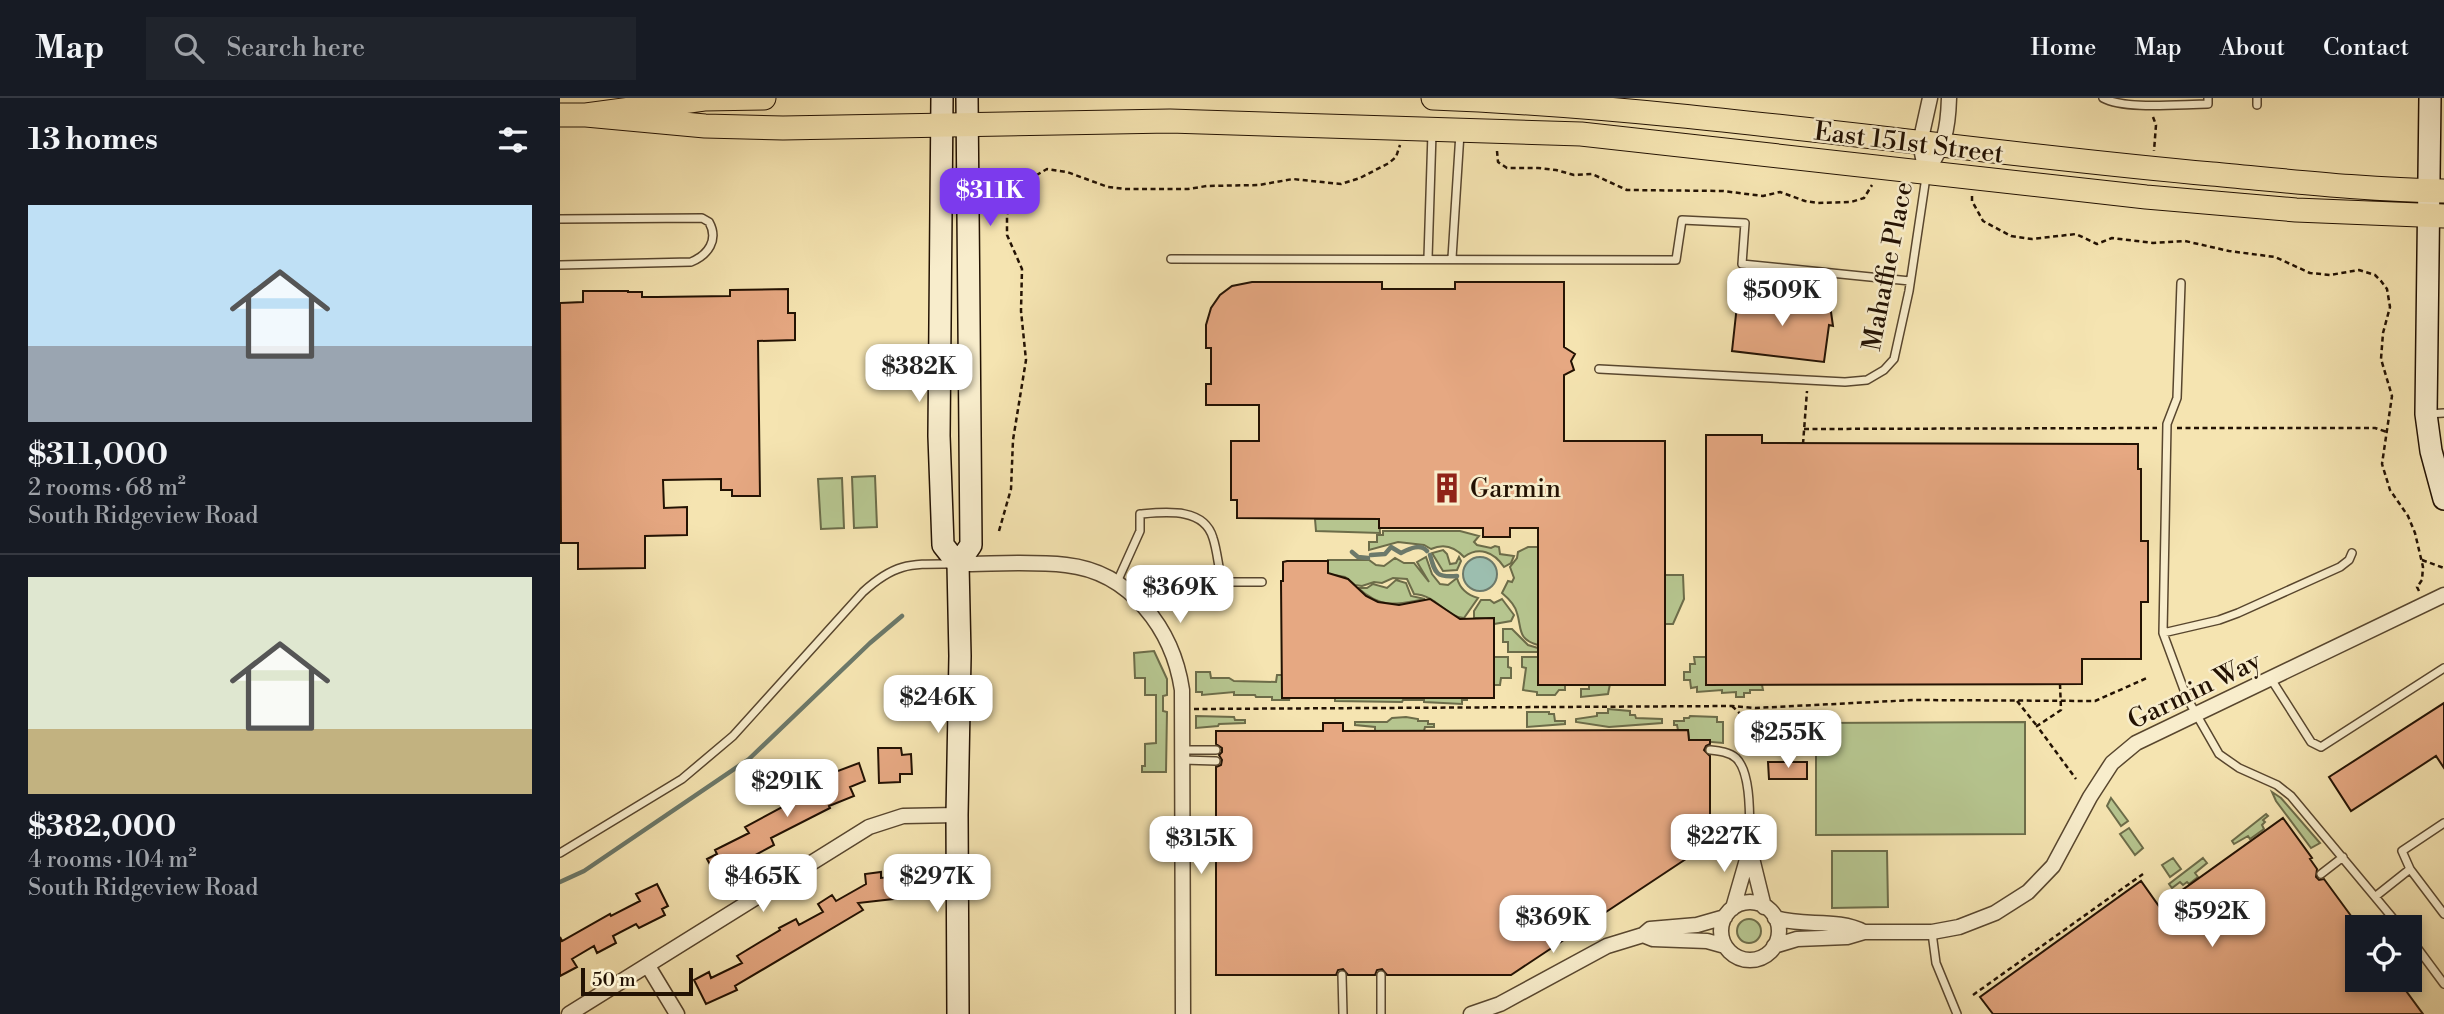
<!DOCTYPE html>
<meta charset="utf-8">
<style>
:root{--surface:#171b24;--page:#20242c;--text:#f1f3f6;--muted:#9ea1a6;--line:#363941;--accent:#7c3aed}
body{margin:0;font-family:"Libre Bodoni",serif;background:var(--page);color:var(--text);height:100vh;display:flex;flex-direction:column;font-size:26px;white-space:nowrap}
*{box-sizing:border-box;margin:0}
p{font-size:23px;color:var(--muted)}
.icon{flex:none;width:38px;height:38px;fill:none;stroke:currentColor;stroke-width:2;stroke-linecap:round;stroke-linejoin:round}
.map{position:relative;flex:1;overflow:hidden}
.panel{display:flex;flex-direction:column;background:var(--surface);width:560px}
.panel>*{flex:none}
.controls{position:absolute;left:1785px;top:817px;display:grid;gap:14px}
.controls a{display:grid;place-items:center;width:77px;height:77px;border-radius:0px;background:var(--surface);box-shadow:0 4px 10px #0003;font-size:35px}
.scale{position:absolute;left:21px;bottom:18px;width:112px;box-sizing:border-box;padding-left:7px;border:4px solid #231203;border-top:0;font-size:19px;line-height:24px;white-space:nowrap;color:#231203;-webkit-text-stroke:5px #f8edcc;paint-order:stroke}
.price{position:absolute;translate:-50% -60px;padding:0 16px;border-radius:14px;background:#fff;color:#222;font-size:23px;line-height:46px;filter:drop-shadow(0 2px 4px #0008)}
.price::after{content:'';position:absolute;left:50%;top:42px;width:21px;height:16px;margin-left:-10px;background:inherit;clip-path:polygon(0 0,100% 0,50% 100%)}
.price.on{background:var(--accent);color:#fff}
ul{padding:0;list-style:none}
li{display:grid;align-content:center;gap:14px;height:371px;padding:0 28px}
li+li{border-top:2px solid var(--line)}
li span{display:grid;place-items:center;height:217px;border-radius:0px;color:#555}
li>.icon{margin-inline-start:auto}
span .icon{width:126px;height:126px;fill:#fffc;stroke-width:1}
li b{font-size:30px}
h2{display:flex;justify-content:space-between;align-items:center;height:84px;padding:0 28px;font-size:30px}
header{display:flex;align-items:center;gap:42px;box-sizing:border-box;height:98px;padding:0 35px;background:var(--surface);border-bottom:2px solid var(--line)}
header strong{font-size:33px}
nav{display:flex;gap:38px;margin-inline-start:auto;font-size:24px}
.search{width:490px;height:63px;background:var(--page);display:flex;align-items:center;gap:18px;box-sizing:border-box;padding:0 24px;border-radius:0px;color:var(--muted);font-size:26px}
main{display:flex;flex:1;min-height:0}
.map>svg:first-child{display:block}
.green{fill:#b6c58f;stroke:#6c6c49;stroke-width:2}
.water{fill:#9cbeaf;stroke:#6c796a;stroke-width:2}
.lines{fill:none;stroke-linecap:round;stroke-linejoin:round}
.stream{stroke:#6c796a;stroke-width:4.5}
.building{fill:#e6a882;stroke:#231203;stroke-width:2}
.lane-casing{stroke:#58462e;stroke-width:10}
.street-casing{stroke:#58462e;stroke-width:17}
.secondary-casing{stroke:#231203;stroke-width:24}
.primary-casing{stroke:#231203;stroke-width:25}
.path{stroke:#231203;stroke-width:2.5;stroke-dasharray:5 3.5;stroke-linecap:butt}
.lane{stroke:#f8edcc;stroke-width:7}
.street{stroke:#f8edcc;stroke-width:14}
.secondary{stroke:#f8edcc;stroke-width:21}
.primary{stroke:#f5e4b1;stroke-width:23}
.labels{text-anchor:middle;stroke-width:5;stroke-linejoin:round;paint-order:stroke}
.street-label{font-size:26px;fill:#231203;stroke:#f8edcc}
.poi-label{font-size:26px;fill:#231203;stroke:#f8edcc;text-anchor:start}
</style>
<header>
<strong>Map</strong>
<div class="search"><svg class="icon" aria-label="search" viewBox="0 0 24 24"><circle cx="10" cy="10" r="6"/><path d="M15 15l6 6"/></svg>Search here</div>
<nav><a>Home</a><a>Map</a><a>About</a><a>Contact</a></nav>
</header>
<main>
<section class="panel">
<h2>13 homes<svg class="icon" aria-label="filters" viewBox="0 0 24 24"><path d="M4 7h16M4 17h16"/><circle cx="9" cy="7" r="2"/><circle cx="15" cy="17" r="2"/></svg></h2>
<ul>
<li><span style="background:linear-gradient(#bfe0f5 65%,#9aa5b1 0)"><svg class="icon" aria-label="home" viewBox="0 0 24 24"><path d="M3 11l9-7 9 7M6 9v11h12V9"/></svg></span><div><b>$311,000</b><p>2 rooms · 68 m²</p><p>South Ridgeview Road</p></div></li>
<li><span style="background:linear-gradient(#dfe7d0 70%,#c2b280 0)"><svg class="icon" aria-label="home" viewBox="0 0 24 24"><path d="M3 11l9-7 9 7M6 9v11h12V9"/></svg></span><div><b>$382,000</b><p>4 rooms · 104 m²</p><p>South Ridgeview Road</p></div></li>
</ul>
</section>
<div class="map">
<svg width="1884" height="916" viewBox="0 0 1884 916">
<rect width="100%" height="100%" fill="#f5e4b1"/>
<filter id="stains"><feTurbulence type="fractalNoise" baseFrequency=".00286" numOctaves="4"/><feColorMatrix values="0 0 0 0 .2 0 0 0 0 .09 0 0 0 0 .02 0 0 0 .5 -.17"/></filter>
<radialGradient id="worn" r=".72"><stop offset=".6" stop-color="#630" stop-opacity="0"/><stop offset="1" stop-color="#630" stop-opacity=".3"/></radialGradient>
<path class="green" d="M315 378 317 429 294 430 292 379Z
M282 380 284 430 261 431 258 381Z
M755 421H819L820 435 756 433Z
M823 433H900L919 438 914 444 917 447 931 450 935 448 939 449 940 456 954 458 951 465 944 469C934 454 919 448 904 459 895 449 884 445 871 451L864 447 838 444 809 452V444H817V437H823Z
M968 449H978V547C957 541 962 531 957 515 955 507 948 500 942 495L948 483 952 484 954 480 950 469 957 460 958 454Z
M883 452 887 456 890 466 896 465 899 459 901 463 897 472 883 473 872 455Z
M866 459 872 476 880 486 888 487 897 480C900 491 907 497 918 500L904 520C885 519 877 497 854 496L847 481 833 480 822 485 814 484 802 488 795 487 785 479 768 476V462H809L816 467 824 468 835 460 844 465H854L869 484 857 464Z
M1104 477H1123L1124 501 1113 526H1104Z
M836 482 846 485 851 498 865 501C837 506 823 512 798 490H807L813 486 827 490Z
M942 501 954 517 951 523 934 526V520H914V513L921 502H930L934 505Z
M943 531H952L968 547 978 550V554H948V544H943Z
M594 553 607 581V597L603 598V613L607 614 606 674H582V668H585V646L596 645V597H585V580H575L574 555Z
M934 559H948V569L951 570V580H941L940 587H934Z
M962 559H978L1005 586V592H999L995 597H977V594L963 592 966 570 962 569Z
M1134 559H1146L1202 587 1203 592H1190V595H1184V599H1176V594L1162 595V592L1137 594V589L1131 590 1130 582H1124V574H1130V566H1135Z
M636 574H650L651 580H669L674 583 716 584 717 577H722V600L730 602H712V599H696L695 597H674V594L642 597V594H636Z
M1050 586 1048 596 1021 599V591H1029V587Z
M775 600H907V602H902V606L864 604V602H843L842 604 775 603Z
M1048 611 1070 613V617H1075L1076 620 1102 621V625L1049 629 1016 624V621L1037 618V615H1048Z
M967 614H989V616H994L995 623H1005V626L967 629Z
M636 618 674 619 675 622H685V625L659 626 658 628 636 630Z
M1130 618 1157 619V624H1163V645L1129 642 1128 632H1118L1117 627H1114V623H1124V620H1129Z
M846 619 858 621V623H868V626H874V629H865L864 633H815V629L795 627V624H827L832 620Z
M1465 624V736L1256 737V625Z
M1712 694 1721 700 1760 745 1751 750 1716 703Z
M1551 700 1568 723 1561 728 1547 708Z
M1706 716 1708 718 1703 722 1705 724 1702 727 1704 731 1690 741 1688 738 1674 746 1672 743Z
M1569 730 1583 750 1575 757 1560 736Z
M1272 753H1327L1328 809 1272 810Z
M1613 760 1621 771 1610 779 1602 767Z
M1643 760 1647 765 1635 775 1638 779 1629 786 1627 784 1623 787 1620 784 1612 790 1609 786Z
M1177 833a12 12 0 1 1 24 0a12 12 0 1 1-24 0Z"/>
<path class="water" d="M903 476a17 17 0 1 1 34 0a17 17 0 1 1-34 0Z"/>
<g class="lines">
<path class="stream" d="M792 454 798 459 808 460
M811 457 825 456 831 449 841 455C849 451 860 445 867 453
M870 457C875 475 876 480 897 478
M0 784 24 773 189 661 310 545 342 518"/>
</g>
<path class="building" d="M692 184H822V191H895V184H1004V249L1015 256 1011 263 1014 272 1004 277V343H1105V587H978V430H950V439H923V430H819V421L677 420V402H671V343H699V307H646V286H651V250H646V227L651 210 660 197 672 188Z
M228 191V215H235V242L198 243 200 398H172V392H161V381L103 382 104 410 127 409V437L85 438V470L18 471V445H1L0 205 23 204V193H68V194H82V199H97L170 198V192Z
M1178 198 1270 207 1273 228 1269 227 1264 264 1172 253Z
M1146 337H1202V345L1578 346V371H1581V443H1588V504H1581V561H1522V586L1146 587Z
M727 463H768V475L788 481 806 498 818 504 839 507 870 501 900 521 934 520V600H722L721 483H723V464Z
M1884 605V670L1876 658 1791 713 1769 679Z
M763 625H783V633L1128 632 1129 642H1150V646L1146 648 1144 652 1150 658V745L951 877H827L822 871 817 872 815 877H788L783 871 778 872 776 877H656V669L661 667 662 662 659 657 662 654V650L656 646V633H763Z
M318 650H341L342 657 351 656 352 676H340V684L319 685Z
M1208 664H1247V681H1209Z
M299 665 305 683 290 689 294 698 269 708 270 710 211 740 214 747 156 778 147 761 157 756 155 752 189 735 185 729 269 684 267 677Z
M1723 720 1752 760 1750 761 1757 771 1756 779 1759 782 1764 781 1797 826V882H1838L1863 916H1433L1420 899 1581 783 1601 811 1622 796 1621 793Z
M321 774V780L339 778 342 800 298 805 303 812 175 888 177 892 146 906 134 882 149 874 151 880 182 865 177 858 220 832 219 830 236 821 239 827 263 814 258 806 272 797 276 803 306 786 305 776Z
M97 786 108 808 102 811 105 817 79 830 76 826 53 838 56 845 37 855 34 848 12 861 17 869 0 878V839L2 843 50 816 51 818 80 803 76 796Z"/>
<g class="lines">
<g class="lane-casing">
<path id="lane" d="M1543 0C1565 12 1621 6 1648 6V0
M1697 7V0
M0 121 142 120 149 124C159 142 148 157 131 164L0 167
M868 160 872 35
M892 160 900 35
M611 161 1116 162 1122 122 1185 125 1182 166 1350 183
M1621 185 1617 300 1607 326 1603 535 1627 600 1659 656 1679 670 1717 687 1731 698 1841 830
M1039 271 1285 284 1307 282 1324 272 1334 261 1349 193 1366 79
M1867 316 1884 315
M557 484 580 433V416C605 414 644 409 653 440 657 452 658 466 661 479L665 484H702
M1603 535 1659 522 1678 515 1780 469 1789 462 1792 455
M1711 581 1751 644 1761 649 1884 570
M623 652H656
M1150 652C1159 653 1169 654 1176 660 1193 676 1189 729 1190 751
M623 662 656 663
M0 755 122 681 173 638 303 494C336 464 351 466 394 466
M1850 771 1842 753 1884 725
M1761 776 1783 759
M1816 798 1850 771 1884 816
M1372 835 1376 865 1397 916
M1850 840 1884 886
M782 877 783 916
M821 877V916"/>
</g>
<g class="street-casing">
<path id="street" d="M1366 75C1384 47 1388 34 1389 0
M1366 75 1360 45 1370 0
M398 466C434 466 471 463 506 467 571 474 613 532 622 592L623 916
M1190 752 1204 809
M1161 833a29 29 0 1 1 58 0a29 29 0 1 1-58 0Z
M1173 810 1190 751
M1215 820C1244 829 1277 820 1304 834
M1083 837 1093 841 1147 843 1165 848
M1214 848 1237 841 1287 839 1304 834H1372L1399 829 1435 815 1468 794 1493 768 1530 699 1552 665 1576 645 1884 497
M88 868 117 916
M9 916 309 729 343 718 397 717
M911 916 940 906 1047 848 1083 837 1090 831 1137 827 1165 819"/>
</g>
<g class="secondary-casing">
<path id="secondary" d="M382 0 379 338 383 447 398 466
M1870 0 1866 316 1871 353 1884 401
M398 916 397 717 400 558 398 466 411 447 407 0"/>
</g>
<g class="primary-casing">
<path id="primary" d="M873 0C1134 10 1392 53 1652 76 1729 83 1807 92 1884 93
M0 17H26L144 1 204 0
M26 17 145 28 223 30 610 23 1021 36 1586 99 1736 112 1884 118"/>
</g>
<path class="path" d="M1593 19 1596 27 1594 53
M937 53 938 64 947 70H978L996 72 1014 77 1032 76 1067 92 1163 93 1203 98 1220 94 1245 103 1258 105 1291 104 1304 100 1312 87
M1412 98V103L1423 123 1451 138 1472 141 1516 136 1537 146 1552 140 1593 145 1625 143 1669 153 1715 159 1750 175 1770 177 1799 172 1815 177 1821 183 1827 191 1830 209 1823 235 1821 261 1832 298 1822 366 1830 392 1848 418 1855 435 1863 469 1862 482 1857 489 1859 493
M1617 330H1815L1827 334
M1244 331 1597 330
M1243 346 1247 293
M439 433 451 391 453 342 466 262 461 213 462 171 447 137V117L452 99 463 85 487 71 507 74 548 89 566 91H628L647 88 699 87 733 81 781 86 800 80 829 65 836 59 840 47
M1862 462 1884 470
M1500 586 1501 612 1477 628 1516 681
M1457 603 1477 628
M1172 608 1194 629
M634 611 1172 608 1195 610 1353 602 1535 603 1587 580
M1413 897 1583 776"/>
<use href="#lane" class="lane"/>
<use href="#street" class="street"/>
<use href="#secondary" class="secondary"/>
<use href="#primary" class="primary"/>
</g>
<defs>
<g id="building-bare" transform="scale(2.415)"><path d="M-4-6H4V6H1V3H-1V6H-4ZM-2.5-4.3h1.7v1.8h-1.7ZM.8-4.3h1.7v1.8H.8ZM-2.5-1h1.7V.8h-1.7ZM.8-1h1.7V.8H.8Z" fill="#8f2418" stroke="#f8edcc" stroke-width="2.5" paint-order="stroke"/></g>
</defs>
<g fill-rule="evenodd">
<use href="#building-bare" x="887" y="390"/>
</g>
<g class="labels">
<g class="street-label">
<text transform="translate(1349 44) rotate(7)" y="9">East 151st Street</text>
<text transform="translate(1327 168) rotate(-79)" y="9">Mahaffie Place</text>
<text transform="translate(1634 592) rotate(-26)" y="9">Garmin Way</text>
</g>
<g class="poi-label">
<text x="910" y="399">Garmin</text>
</g>
</g>
<rect width="100%" height="100%" filter="url(#stains)"/>
<rect width="100%" height="100%" fill="url(#worn)"/>
</svg>
<div class="controls">
<a><svg class="icon" aria-label="locate" viewBox="0 0 24 24"><circle cx="12" cy="12" r="6"/><path d="M12 2v4M12 18v4M2 12h4M18 12h4"/></svg></a>
</div>
<div class="scale">50 m</div>
<b class="price on" style="left:430px;top:130px">$311K</b>
<b class="price" style="left:1222px;top:230px">$509K</b>
<b class="price" style="left:359px;top:306px">$382K</b>
<b class="price" style="left:620px;top:527px">$369K</b>
<b class="price" style="left:378px;top:637px">$246K</b>
<b class="price" style="left:1228px;top:672px">$255K</b>
<b class="price" style="left:227px;top:721px">$291K</b>
<b class="price" style="left:1164px;top:776px">$227K</b>
<b class="price" style="left:641px;top:778px">$315K</b>
<b class="price" style="left:203px;top:816px">$465K</b>
<b class="price" style="left:377px;top:816px">$297K</b>
<b class="price" style="left:1652px;top:851px">$592K</b>
<b class="price" style="left:993px;top:857px">$369K</b>
</div>
</main>
